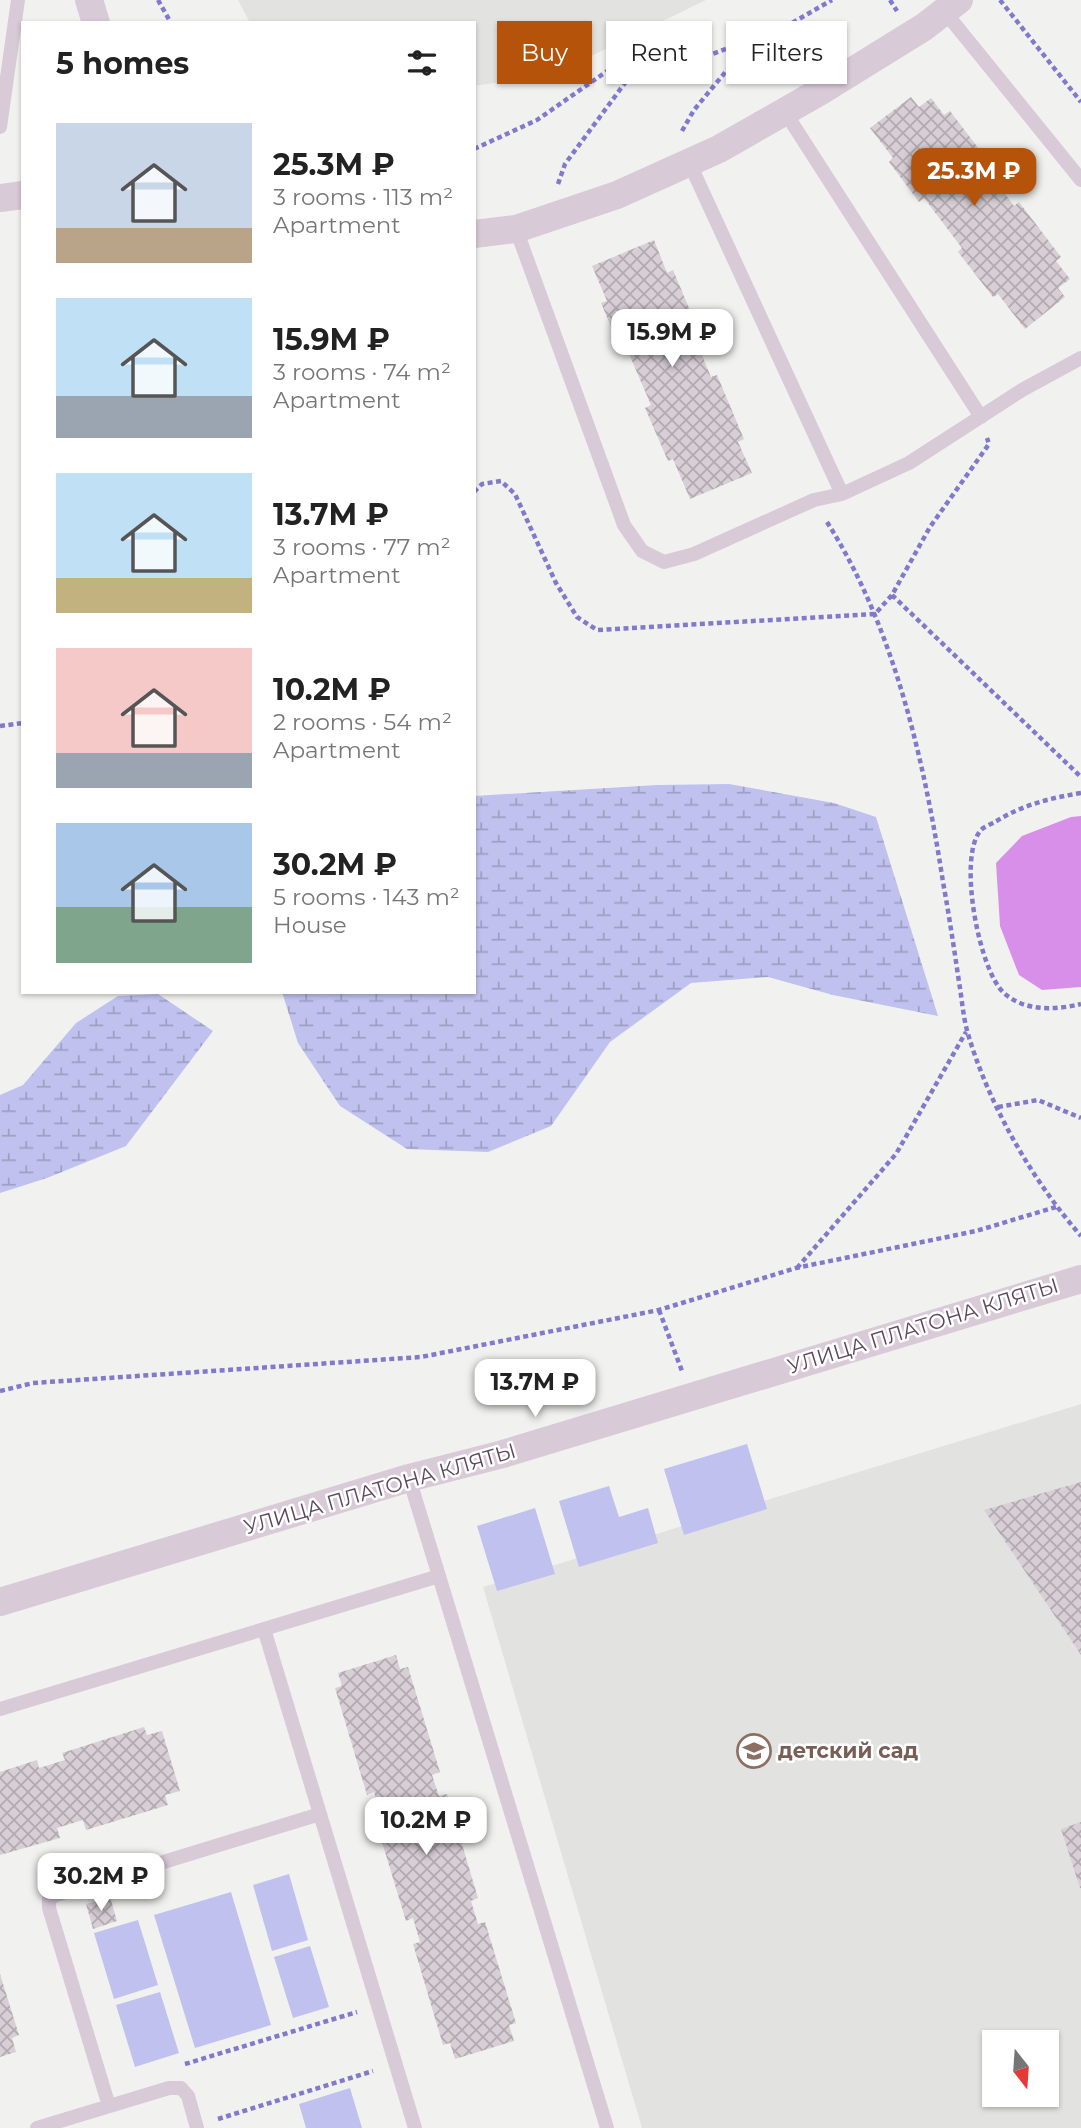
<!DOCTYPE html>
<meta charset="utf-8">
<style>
:root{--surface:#fff;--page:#f6f6f6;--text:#222;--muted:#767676;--accent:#b45309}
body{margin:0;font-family:Montserrat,sans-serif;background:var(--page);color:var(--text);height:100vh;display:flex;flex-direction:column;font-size:26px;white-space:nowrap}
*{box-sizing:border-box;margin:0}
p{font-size:23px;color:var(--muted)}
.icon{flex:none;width:38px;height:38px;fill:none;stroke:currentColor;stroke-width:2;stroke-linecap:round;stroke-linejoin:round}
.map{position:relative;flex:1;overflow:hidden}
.details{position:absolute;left:21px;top:21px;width:455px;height:973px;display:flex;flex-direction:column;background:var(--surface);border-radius:0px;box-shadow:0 2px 5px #0004}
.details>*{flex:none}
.top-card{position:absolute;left:497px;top:21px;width:478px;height:63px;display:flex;gap:14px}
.needle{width:46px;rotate:163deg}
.controls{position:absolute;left:982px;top:2030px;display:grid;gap:14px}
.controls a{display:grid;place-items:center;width:77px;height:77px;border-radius:0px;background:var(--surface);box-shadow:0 2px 5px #0004;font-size:35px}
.price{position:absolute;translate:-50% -60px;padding:0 16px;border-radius:14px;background:#fff;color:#222;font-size:23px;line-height:46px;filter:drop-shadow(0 2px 4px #0008)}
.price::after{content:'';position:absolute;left:50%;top:42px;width:21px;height:16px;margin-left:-10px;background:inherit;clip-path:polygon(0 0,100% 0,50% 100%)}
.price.selected{background:var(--accent);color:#fff}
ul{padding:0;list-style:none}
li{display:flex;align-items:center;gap:21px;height:175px;padding:0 35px}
li span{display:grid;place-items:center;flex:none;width:196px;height:140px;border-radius:0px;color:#555}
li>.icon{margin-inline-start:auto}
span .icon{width:84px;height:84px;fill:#fffc;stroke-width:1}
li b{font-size:30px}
h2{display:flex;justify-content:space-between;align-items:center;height:84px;padding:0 35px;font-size:30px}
.tag{padding:0 24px;border-radius:0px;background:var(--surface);box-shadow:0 2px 5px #0004;font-size:24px;line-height:63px}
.tag.selected{background:var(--accent);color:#fff}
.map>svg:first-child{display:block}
.education{fill:#e2e3e1;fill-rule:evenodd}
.wetland{fill:url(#wetland-marsh)}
.green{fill:#c0c1ee}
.water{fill:#d88fe9}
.building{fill:url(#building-cross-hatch)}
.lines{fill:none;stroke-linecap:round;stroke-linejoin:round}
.path{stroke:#8279cb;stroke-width:4.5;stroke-dasharray:5 3.5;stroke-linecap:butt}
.lane{stroke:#d9cad8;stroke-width:14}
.street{stroke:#d9cad8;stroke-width:28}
.labels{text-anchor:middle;stroke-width:5;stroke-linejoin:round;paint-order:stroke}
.street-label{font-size:21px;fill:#5d485b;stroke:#fff}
.education-label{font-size:21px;font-weight:bold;fill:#785e54;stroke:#fff;text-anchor:start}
</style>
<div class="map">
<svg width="1081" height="2128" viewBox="0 0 1081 2128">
<defs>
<pattern id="wetland-marsh" width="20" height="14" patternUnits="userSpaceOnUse" patternTransform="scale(1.75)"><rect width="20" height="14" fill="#c0c1ee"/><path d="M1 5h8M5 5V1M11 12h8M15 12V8" fill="none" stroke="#9f9fc4"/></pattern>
<pattern id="building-cross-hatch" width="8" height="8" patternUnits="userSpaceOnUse" patternTransform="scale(1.75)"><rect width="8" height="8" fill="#d7cfd5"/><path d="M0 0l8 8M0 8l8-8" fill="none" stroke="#b2aab0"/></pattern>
</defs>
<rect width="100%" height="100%" fill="#f1f2f0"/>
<path class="education" d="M238 0H706L579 62 529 78 474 86V23H250Z
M1081 1404V2128H642L483 1587ZM994 2042H1046V2095H994Z"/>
<path class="wetland" d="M729 784 834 803 876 817 938 1016 833 995 768 977 691 983 610 1042 551 1126 488 1152 407 1149 340 1106 298 1043 282 992H474V796L657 785Z
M158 994 213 1031 126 1146 47 1178 0 1193V1095L23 1085 76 1023 118 996Z"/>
<path class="green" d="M747 1444 767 1509 684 1535 664 1469Z
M609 1486 619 1517 648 1508 658 1543 579 1567 559 1501Z
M535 1508 555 1574 497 1591 477 1526Z
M289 1874 308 1940 272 1951 253 1885Z
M231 1892 271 2025 195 2048 154 1915Z
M138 1920 158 1985 114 1999 94 1933Z
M310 1946 329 2007 293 2018 274 1957Z
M160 1992 179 2053 135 2067 116 2005Z
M350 2088 362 2128H306L299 2104Z"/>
<path class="water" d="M1081 816V987L1042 990 1019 975 1000 926 996 863 1022 836 1071 817Z"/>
<path class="building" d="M911 97 919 107 931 98 944 115 950 111 992 166 987 170 1014 206 1019 202 1061 257 1056 261 1070 279 1058 288 1065 297 1025 329 998 294 993 297 958 252 962 248 924 198 919 202 889 162 893 158 870 128Z
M654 240 667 273 673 270 700 334 694 336 711 377 717 375 744 439 738 442 752 473 690 499 673 459 668 461 645 408 651 405 626 347 621 350 601 303 607 301 592 266Z
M1081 1482V1655L984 1510Z
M396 1655 400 1669 408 1667 440 1772 432 1775 439 1796 447 1794 478 1898 471 1901 478 1924 485 1922 516 2023 509 2025 514 2041 455 2059 450 2043 443 2045 413 1944 420 1942 413 1918 406 1921 374 1816 381 1814 374 1792 367 1795 335 1688 342 1686 338 1673Z
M144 1727 147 1735 162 1731 180 1791 165 1795 168 1805 86 1830 83 1820 57 1828 60 1838 0 1855V1772L37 1760 39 1768 65 1760 62 1753Z
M1081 1822V1888H1080L1061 1829Z
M110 1897 117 1921 93 1929 86 1904Z
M0 1974 19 2035 12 2038 16 2052 0 2057Z"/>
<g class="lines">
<path class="path" d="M158 0 171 23
M890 0 897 11
M1000 0 1081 102
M785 27 806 67
M682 131 694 110 751 41
M474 149 537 120 613 67 704 57 785 27 832 0
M558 184 565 164 639 64
M474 492 482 484 501 481 515 494 556 583 577 617 597 630 875 614 892 595 930 527 989 444 987 438
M827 522C894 627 924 760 943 882 949 915 954 948 959 982 962 999 963 1017 968 1034 989 1105 1032 1180 1081 1236
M892 595 1081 777
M0 726 23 723
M1081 793C1050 798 1022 805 995 822 991 824 984 827 981 830 957 856 979 971 1004 993 1025 1012 1056 1010 1081 1004
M998 1107 1038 1100 1081 1118
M797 1268 896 1154 966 1032
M659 1310 682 1371
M0 1391 33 1383 421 1357 659 1310 796 1268 976 1231 1056 1207
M185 2064 357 2012
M218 2119 373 2071"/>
<path class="lane" d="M945 12 1081 180
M785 112 981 417
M0 127 18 0
M689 162 842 494
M516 229 624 525 642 551 664 562 694 554 814 500 842 494 909 463 1022 390 1081 358
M409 1478 439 1576
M264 1629 415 2128
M0 1709 439 1576 607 2128
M109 2106 49 1908V1899L56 1895 320 1814
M37 2128 169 2088H181L188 2096 197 2128"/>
<path class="street" d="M89 0 96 23
M0 198 23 195
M474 234 516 229 617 195 719 149 819 92 924 27 959 0
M0 1602 409 1478 503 1454 1081 1279"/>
</g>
<defs>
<g id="school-ring" transform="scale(1.75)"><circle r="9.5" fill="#fff" stroke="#8d6e63" stroke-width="1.5"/><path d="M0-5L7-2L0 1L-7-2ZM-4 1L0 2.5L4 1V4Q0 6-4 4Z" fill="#8d6e63"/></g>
</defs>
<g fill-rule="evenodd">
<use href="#school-ring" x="754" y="1751"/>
</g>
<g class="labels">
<g class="street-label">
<text transform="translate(923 1326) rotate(-17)" y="7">УЛИЦА ПЛАТОНА КЛЯТЫ</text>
<text transform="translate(380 1489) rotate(-16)" y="7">УЛИЦА ПЛАТОНА КЛЯТЫ</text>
</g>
<g class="education-label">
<text x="778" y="1758">детский сад</text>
</g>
</g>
</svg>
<div class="controls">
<a><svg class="needle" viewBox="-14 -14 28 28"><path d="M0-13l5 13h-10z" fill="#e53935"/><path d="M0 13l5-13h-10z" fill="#767676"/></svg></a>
</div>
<b class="price selected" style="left:974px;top:208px">25.3M ₽</b>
<b class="price" style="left:672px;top:369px">15.9M ₽</b>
<b class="price" style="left:535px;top:1419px">13.7M ₽</b>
<b class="price" style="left:426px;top:1857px">10.2M ₽</b>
<b class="price" style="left:101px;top:1913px">30.2M ₽</b>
<div class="top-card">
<a class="tag selected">Buy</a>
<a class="tag">Rent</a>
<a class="tag">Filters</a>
</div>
<section class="details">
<h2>5 homes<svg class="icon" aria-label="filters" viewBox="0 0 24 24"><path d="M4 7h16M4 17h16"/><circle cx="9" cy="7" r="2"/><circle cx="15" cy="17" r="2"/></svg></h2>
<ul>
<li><span style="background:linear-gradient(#c9d6e8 75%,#b9a48a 0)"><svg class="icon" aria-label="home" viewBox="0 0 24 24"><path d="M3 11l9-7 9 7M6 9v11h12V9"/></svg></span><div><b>25.3M ₽</b><p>3 rooms · 113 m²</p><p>Apartment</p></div></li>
<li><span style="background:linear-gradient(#bfe0f5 70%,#9aa5b1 0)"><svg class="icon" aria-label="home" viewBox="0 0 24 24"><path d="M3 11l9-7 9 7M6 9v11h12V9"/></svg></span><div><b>15.9M ₽</b><p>3 rooms · 74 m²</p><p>Apartment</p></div></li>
<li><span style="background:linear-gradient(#bfe0f5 75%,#c2b280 0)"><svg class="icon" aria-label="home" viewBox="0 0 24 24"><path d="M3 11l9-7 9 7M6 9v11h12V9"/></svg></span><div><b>13.7M ₽</b><p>3 rooms · 77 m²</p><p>Apartment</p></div></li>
<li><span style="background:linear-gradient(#f6c9c9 75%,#9aa5b1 0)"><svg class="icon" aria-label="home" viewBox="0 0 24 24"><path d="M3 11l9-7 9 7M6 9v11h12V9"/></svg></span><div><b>10.2M ₽</b><p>2 rooms · 54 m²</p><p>Apartment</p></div></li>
<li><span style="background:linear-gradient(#a9c7e8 60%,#7fa58c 0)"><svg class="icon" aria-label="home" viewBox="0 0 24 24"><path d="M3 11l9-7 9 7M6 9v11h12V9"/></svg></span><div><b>30.2M ₽</b><p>5 rooms · 143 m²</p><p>House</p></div></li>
</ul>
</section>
</div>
